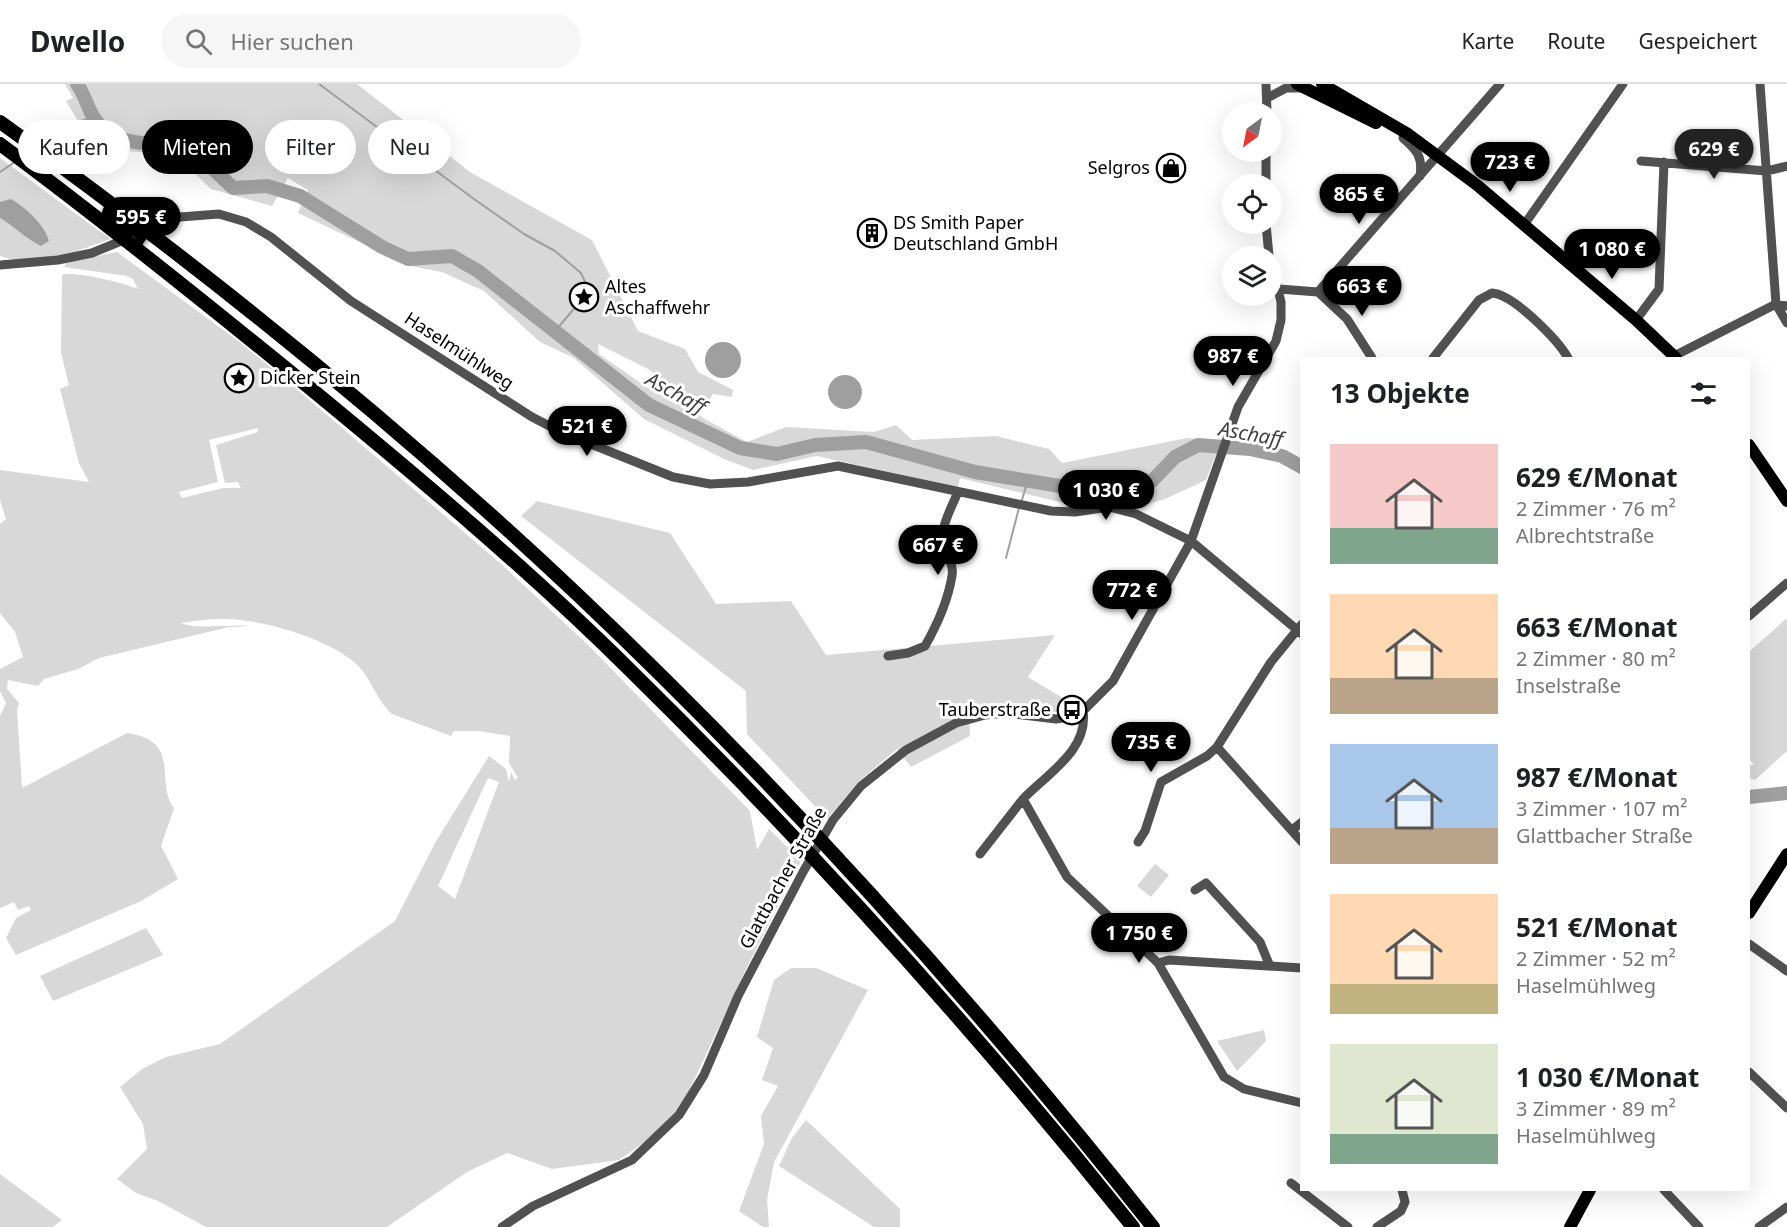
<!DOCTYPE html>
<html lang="de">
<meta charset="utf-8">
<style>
:root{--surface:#fff;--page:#f6f6f6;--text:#202124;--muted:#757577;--line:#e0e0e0;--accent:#000}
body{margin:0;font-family:"Noto Sans",sans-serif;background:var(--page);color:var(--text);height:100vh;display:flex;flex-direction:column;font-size:22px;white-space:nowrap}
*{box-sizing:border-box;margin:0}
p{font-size:20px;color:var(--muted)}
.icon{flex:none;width:33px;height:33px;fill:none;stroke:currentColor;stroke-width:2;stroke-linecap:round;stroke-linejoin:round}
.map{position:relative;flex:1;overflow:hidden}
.details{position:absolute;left:1300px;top:273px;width:450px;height:834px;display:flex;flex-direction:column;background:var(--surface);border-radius:0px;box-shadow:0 6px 24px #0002}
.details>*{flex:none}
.hud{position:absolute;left:18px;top:36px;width:570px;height:54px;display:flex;gap:12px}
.needle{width:39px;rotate:212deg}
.buttons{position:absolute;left:1222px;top:18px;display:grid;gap:12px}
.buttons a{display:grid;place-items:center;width:60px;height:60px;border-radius:50%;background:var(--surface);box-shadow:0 6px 24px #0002;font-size:30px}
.price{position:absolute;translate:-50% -51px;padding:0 14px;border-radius:21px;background:var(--accent);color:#fff;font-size:20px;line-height:39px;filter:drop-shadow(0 2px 3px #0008)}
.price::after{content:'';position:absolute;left:50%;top:36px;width:18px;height:14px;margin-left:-9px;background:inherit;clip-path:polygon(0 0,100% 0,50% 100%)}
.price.selected{background:#222;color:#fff}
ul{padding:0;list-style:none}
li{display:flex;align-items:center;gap:18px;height:150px;padding:0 30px}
li span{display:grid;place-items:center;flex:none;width:168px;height:120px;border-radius:0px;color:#555}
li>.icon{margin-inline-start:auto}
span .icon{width:72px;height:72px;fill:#fffc;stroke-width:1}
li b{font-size:26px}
h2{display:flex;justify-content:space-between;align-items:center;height:72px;padding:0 30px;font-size:26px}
.tag{padding:0 21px;border-radius:27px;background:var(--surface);box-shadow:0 6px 24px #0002;font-size:21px;line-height:54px}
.tag.selected{background:var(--accent);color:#fff}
header{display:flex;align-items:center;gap:36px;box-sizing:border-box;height:84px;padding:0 30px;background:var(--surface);border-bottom:2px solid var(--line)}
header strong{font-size:28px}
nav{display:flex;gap:33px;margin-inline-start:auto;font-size:21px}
.search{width:420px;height:54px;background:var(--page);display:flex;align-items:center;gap:15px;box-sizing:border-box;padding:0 21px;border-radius:33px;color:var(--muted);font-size:22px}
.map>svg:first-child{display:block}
.green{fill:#d8d8d8;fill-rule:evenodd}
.water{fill:#9f9f9f}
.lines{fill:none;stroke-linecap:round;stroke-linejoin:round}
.stream{stroke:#9f9f9f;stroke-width:2}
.river{stroke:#9f9f9f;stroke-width:14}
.minor{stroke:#515151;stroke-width:9}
.major{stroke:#000;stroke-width:12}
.highway{stroke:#000;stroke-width:14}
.labels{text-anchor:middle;stroke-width:6;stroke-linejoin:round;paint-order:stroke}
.poi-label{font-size:18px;fill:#000;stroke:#fff;text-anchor:start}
.street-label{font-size:18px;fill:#000;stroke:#fff}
.water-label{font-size:20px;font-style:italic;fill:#404040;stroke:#fff}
</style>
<header>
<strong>Dwello</strong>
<div class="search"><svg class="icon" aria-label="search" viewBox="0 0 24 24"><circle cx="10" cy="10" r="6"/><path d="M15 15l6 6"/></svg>Hier suchen</div>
<nav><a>Karte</a><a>Route</a><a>Gespeichert</a></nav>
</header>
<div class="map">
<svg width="1787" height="1143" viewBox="0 0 1787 1143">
<rect width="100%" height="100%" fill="#fff"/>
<path class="green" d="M65 0H357L470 88 592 156 638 247 685 265 698 288 733 306 732 313 713 310 705 321 675 305 648 285 598 260 599 270 655 309 691 322 703 334 747 358 786 343 874 348 896 341 912 356 996 352 1049 365 1062 379 1187 354 1221 357 1206 396 1165 415 1137 423 1128 413 1064 419 960 394 958 403 817 372 753 386 724 375 644 335 574 274 540 258 484 207 442 188 410 182 298 129 308 106 288 94 272 122 211 105 176 71 113 66 84 47 66 17 73 14Z
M0 74 110 155C77 167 34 185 0 172V134L18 144 31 157 0 118Z
M117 168 237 256 279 290 500 479 586 559 750 727 757 766 769 745 801 777 747 883 681 1024 653 1052 619 1076 552 1085 507 1069 467 1088 387 1143H206L158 1117 136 1109 117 1095 147 1065 143 1040 120 1003 142 985 166 973 220 960 395 837 435 759 489 672 506 685 509 698 511 688 515 696 518 694 509 679 510 652 479 647H454L451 652 392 630C376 616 371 592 354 578 326 554 264 536 227 535 212 534 196 537 181 539 196 546 230 540 249 542L229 543 99 574 78 585 44 595 38 602 8 596 7 605 19 619 17 626 22 704 127 649C183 657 154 698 174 724L161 762 178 795 141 817 16 871 6 854 16 834 31 826 29 822 18 826 14 818 0 824V632L6 619 0 607V585L23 573 15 548 0 529V440L6 435 0 416V386L89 398 79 379 60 305 69 301 61 269 62 191C72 186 125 199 138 205L133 195 127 192 64 183 67 178ZM258 344V348L216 361 225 399 238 398 241 404H223L182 414 179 408 218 398 209 356ZM488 694 499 698 455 815 438 802Z
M537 417 670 449 716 520 791 517 826 571 1055 551 1028 593 1076 622 1065 628 969 627 970 652 911 683 897 665 859 697 827 735 747 650 746 607 521 432Z
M1787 534V667L1755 696 1749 694V682L1754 680 1749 675V568Z
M1155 780 1169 791 1151 813 1137 802Z
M146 844 163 871 53 917 40 892Z
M791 884H816L868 906 774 1078 767 1116 769 1143H763L739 1127 764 1060 761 1032 778 1002 762 996 773 964 757 953 774 896Z
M1264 946 1266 957 1237 987 1217 957Z
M806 1036 900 1125V1143H874L779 1082 792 1054Z
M0 1090 62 1136 53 1143H0Z"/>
<path class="water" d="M11 115C25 123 45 141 49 157L41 162C26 155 14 142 0 134V118Z
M705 276a18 18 0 1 1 36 0a18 18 0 1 1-36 0Z
M828 308a17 17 0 1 1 34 0a17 17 0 1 1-34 0Z"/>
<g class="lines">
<path class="stream" d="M319 0 474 115 524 150 555 167 581 189 587 202 584 213 555 247
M39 60 64 43 93 33
M0 88 15 78
M1021 419 1028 396
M1006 474 1019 424"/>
<path class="river" d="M77 0C85 11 87 23 94 34 114 65 155 59 188 61L233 104 267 102 300 112 382 163 408 175 452 172 478 187 649 321 740 364 777 370 815 361 866 358 975 388 1078 405 1152 397 1175 373 1198 361 1250 365 1282 372 1302 383
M1749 713 1787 709"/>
<path class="minor" d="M1266 0 1267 28
M1760 0 1776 220 1787 239
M1269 13 1286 4H1303
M1403 54C1417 66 1423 73 1420 92
M1641 77 1767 87 1787 82
M1266 100V68
M1266 140 1269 172
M1524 141 1623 0
M0 181 58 176 92 169 180 133 219 130 246 138 271 153 351 217 532 333 561 348 673 393 710 400 748 398 838 382 1051 427 1075 428 1109 423 1136 430 1191 457 1302 550
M1279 205 1318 208 1500 0
M1318 208 1347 235 1372 274
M1636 236 1659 205 1664 78
M1674 272 1776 220 1787 222
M1433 274 1479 216 1492 209C1513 210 1558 256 1568 274
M1749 532 1787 499
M888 572 908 569 925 562C937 541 948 516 952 492 954 480 947 472 943 461 939 446 952 422 958 408
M1217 663 1302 758
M1023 715C1047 690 1089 666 1083 627
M1292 746 1302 738
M1138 758 1145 747 1161 698 1207 672 1217 663 1271 578 1302 540
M980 770 1023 715 1067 793 1158 879 1224 993 1244 1005 1302 1019
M1195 806 1206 799 1260 858 1269 880
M1749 860 1787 887
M1158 879 1169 876 1302 884
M1749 988 1787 1024
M1291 1099 1348 1143
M1664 1106 1699 1143
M502 1143 533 1122 632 1076 679 1031 704 991 738 912 803 788 833 736 861 702 906 666 956 639 985 631 1005 629 1056 635 1068 633 1083 627 1113 597 1191 457 1238 323 1276 257 1281 236V218L1272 181
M1377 1143 1401 1127 1405 1118 1402 1106
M1759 1143 1787 1123"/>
<path class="major" d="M1297 0 1376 39
M1322 0 1408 50 1477 101 1636 236 1676 274
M1749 361 1787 417
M1749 829 1787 770
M1570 1143 1590 1106"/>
<path class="highway" d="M0 38C203 184 397 340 579 512 786 708 976 920 1153 1143
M0 60C108 140 212 224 316 309 424 398 531 488 630 586 808 761 977 948 1133 1143"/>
</g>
<defs>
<g id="shop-ring" transform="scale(1.5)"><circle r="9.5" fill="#fff" stroke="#000" stroke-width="1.5"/><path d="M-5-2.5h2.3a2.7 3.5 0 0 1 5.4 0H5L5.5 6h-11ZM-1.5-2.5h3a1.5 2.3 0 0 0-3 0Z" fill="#000"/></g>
<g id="building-ring" transform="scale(1.5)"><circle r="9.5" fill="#fff" stroke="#000" stroke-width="1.5"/><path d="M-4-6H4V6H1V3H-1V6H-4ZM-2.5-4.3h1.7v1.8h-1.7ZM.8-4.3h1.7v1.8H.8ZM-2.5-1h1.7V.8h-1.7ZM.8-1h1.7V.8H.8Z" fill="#000"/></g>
<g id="sight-ring" transform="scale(1.5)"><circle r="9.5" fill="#fff" stroke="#000" stroke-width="1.5"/><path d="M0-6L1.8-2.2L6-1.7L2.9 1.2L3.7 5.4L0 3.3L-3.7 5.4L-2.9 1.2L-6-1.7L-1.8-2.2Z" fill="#000"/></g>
<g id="bus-ring" transform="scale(1.5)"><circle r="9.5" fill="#fff" stroke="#000" stroke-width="1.5"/><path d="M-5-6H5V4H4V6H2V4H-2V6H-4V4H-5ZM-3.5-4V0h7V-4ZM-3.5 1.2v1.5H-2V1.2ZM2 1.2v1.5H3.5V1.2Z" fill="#000"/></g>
</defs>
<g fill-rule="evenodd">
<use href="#shop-ring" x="1171" y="84"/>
<use href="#building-ring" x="872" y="149"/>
<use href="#sight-ring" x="584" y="213"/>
<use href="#sight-ring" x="239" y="294"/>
<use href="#bus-ring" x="1072" y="626"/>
</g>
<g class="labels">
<g class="poi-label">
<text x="1150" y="90" text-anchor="end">Selgros</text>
<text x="893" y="145">DS Smith Paper<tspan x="893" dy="21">Deutschland GmbH</tspan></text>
<text x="605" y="209">Altes<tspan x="605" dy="21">Aschaffwehr</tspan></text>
<text x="260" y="300">Dicker Stein</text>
<text x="1051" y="632" text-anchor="end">Tauberstraße</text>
</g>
<g class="street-label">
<text transform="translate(459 267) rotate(33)" y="6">Haselmühlweg</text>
<text transform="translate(783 794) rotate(-61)" y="6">Glattbacher Straße</text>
</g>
<g class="water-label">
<text transform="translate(676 309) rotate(29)" y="7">Aschaff</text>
<text transform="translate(1251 350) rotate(10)" y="7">Aschaff</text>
</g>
</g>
</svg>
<div class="buttons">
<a><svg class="needle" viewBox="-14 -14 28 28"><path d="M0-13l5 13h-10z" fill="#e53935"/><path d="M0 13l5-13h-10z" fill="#757577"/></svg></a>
<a><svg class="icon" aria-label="locate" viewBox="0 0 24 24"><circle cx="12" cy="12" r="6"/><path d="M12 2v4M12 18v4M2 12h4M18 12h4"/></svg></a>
<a><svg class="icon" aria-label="layers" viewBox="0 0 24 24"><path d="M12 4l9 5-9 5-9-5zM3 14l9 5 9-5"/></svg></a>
</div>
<b class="price selected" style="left:1714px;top:96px">629 €</b>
<b class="price" style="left:1510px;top:109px">723 €</b>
<b class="price" style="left:1359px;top:141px">865 €</b>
<b class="price" style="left:141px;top:164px">595 €</b>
<b class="price" style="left:1612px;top:196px">1 080 €</b>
<b class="price" style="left:1362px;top:233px">663 €</b>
<b class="price" style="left:1233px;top:303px">987 €</b>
<b class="price" style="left:587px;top:373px">521 €</b>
<b class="price" style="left:1106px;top:437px">1 030 €</b>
<b class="price" style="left:938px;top:492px">667 €</b>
<b class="price" style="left:1132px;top:537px">772 €</b>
<b class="price" style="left:1151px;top:689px">735 €</b>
<b class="price" style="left:1139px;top:880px">1 750 €</b>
<div class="hud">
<a class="tag">Kaufen</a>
<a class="tag selected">Mieten</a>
<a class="tag">Filter</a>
<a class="tag">Neu</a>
</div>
<section class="details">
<h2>13 Objekte<svg class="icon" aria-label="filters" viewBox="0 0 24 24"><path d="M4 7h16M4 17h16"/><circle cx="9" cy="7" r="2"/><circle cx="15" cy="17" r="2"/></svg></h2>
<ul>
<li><span style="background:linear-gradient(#f6c9c9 70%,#7fa58c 0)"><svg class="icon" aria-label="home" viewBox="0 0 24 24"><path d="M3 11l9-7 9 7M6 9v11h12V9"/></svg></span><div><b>629 €/Monat</b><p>2 Zimmer · 76 m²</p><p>Albrechtstraße</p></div></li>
<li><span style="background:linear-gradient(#ffd9b3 70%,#b9a48a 0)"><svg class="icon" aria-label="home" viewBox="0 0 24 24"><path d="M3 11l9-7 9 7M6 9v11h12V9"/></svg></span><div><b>663 €/Monat</b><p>2 Zimmer · 80 m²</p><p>Inselstraße</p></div></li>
<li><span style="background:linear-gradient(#a9c7e8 70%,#b9a48a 0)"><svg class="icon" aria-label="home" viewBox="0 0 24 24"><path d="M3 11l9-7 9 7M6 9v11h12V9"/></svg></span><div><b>987 €/Monat</b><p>3 Zimmer · 107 m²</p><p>Glattbacher Straße</p></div></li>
<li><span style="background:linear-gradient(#ffd9b3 75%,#c2b280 0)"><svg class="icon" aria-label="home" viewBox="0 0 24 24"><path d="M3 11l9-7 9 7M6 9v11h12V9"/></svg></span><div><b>521 €/Monat</b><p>2 Zimmer · 52 m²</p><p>Haselmühlweg</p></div></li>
<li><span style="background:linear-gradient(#dfe7d0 75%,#7fa58c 0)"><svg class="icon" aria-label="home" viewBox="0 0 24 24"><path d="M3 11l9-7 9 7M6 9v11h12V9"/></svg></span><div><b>1 030 €/Monat</b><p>3 Zimmer · 89 m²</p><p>Haselmühlweg</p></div></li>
</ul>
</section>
</div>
